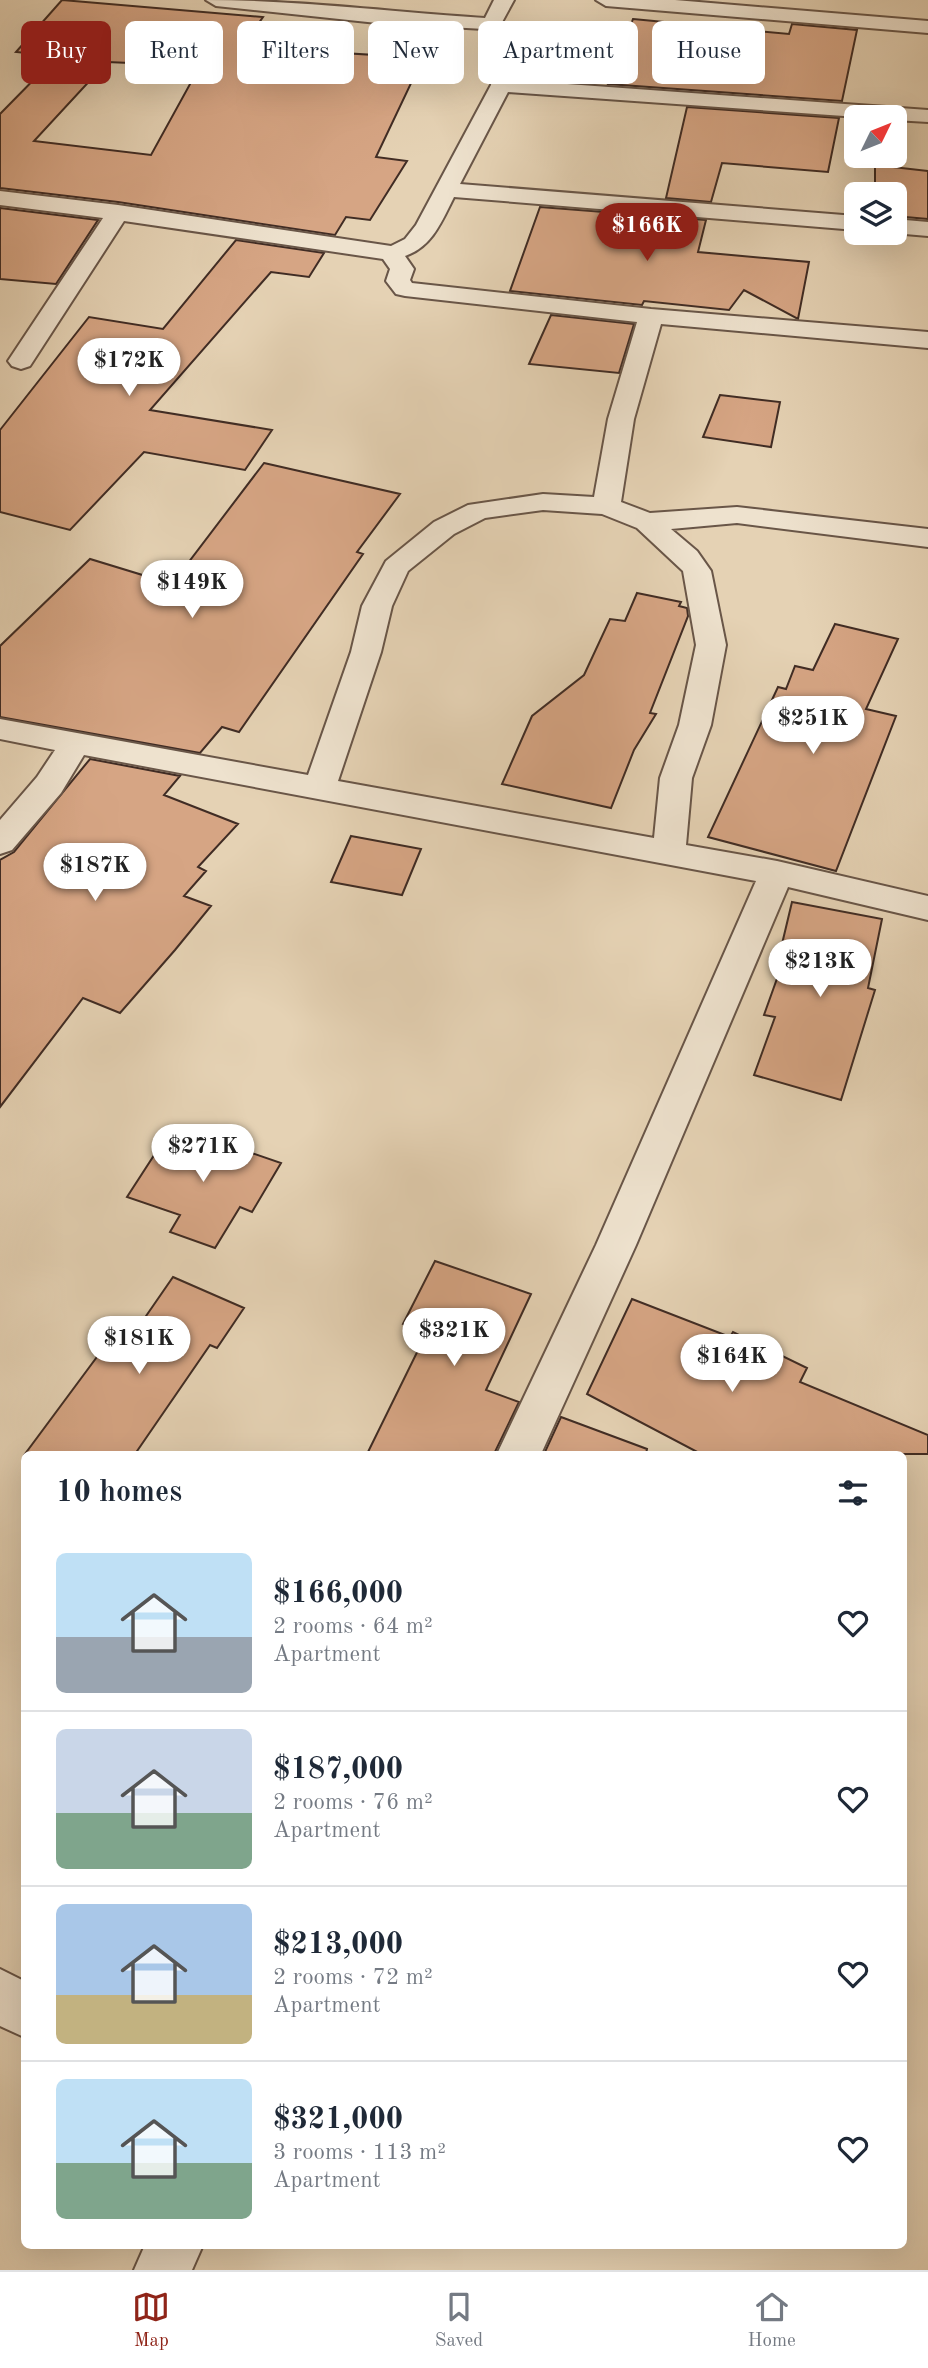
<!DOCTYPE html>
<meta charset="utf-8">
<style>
:root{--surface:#fff;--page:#f2f2f3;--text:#1f2937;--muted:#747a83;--line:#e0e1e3;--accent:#8f2418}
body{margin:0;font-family:"Old Standard TT",serif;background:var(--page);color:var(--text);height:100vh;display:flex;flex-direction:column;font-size:26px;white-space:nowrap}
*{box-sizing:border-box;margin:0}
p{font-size:23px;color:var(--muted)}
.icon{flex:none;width:38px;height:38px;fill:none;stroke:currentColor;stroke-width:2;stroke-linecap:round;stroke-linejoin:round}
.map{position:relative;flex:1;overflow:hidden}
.details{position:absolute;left:21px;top:1451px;width:886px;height:798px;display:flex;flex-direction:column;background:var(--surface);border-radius:10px;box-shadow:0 7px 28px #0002}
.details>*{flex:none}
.guide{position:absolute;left:21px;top:21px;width:887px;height:63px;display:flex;gap:14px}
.needle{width:46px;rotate:47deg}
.fabs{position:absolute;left:844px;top:105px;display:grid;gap:14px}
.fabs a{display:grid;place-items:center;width:63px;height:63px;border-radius:10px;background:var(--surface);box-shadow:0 7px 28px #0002;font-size:35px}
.price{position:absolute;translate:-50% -60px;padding:0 16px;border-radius:24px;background:#fff;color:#222;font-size:23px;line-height:46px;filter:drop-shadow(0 2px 4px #0008)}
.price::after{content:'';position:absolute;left:50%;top:42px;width:21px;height:16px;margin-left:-10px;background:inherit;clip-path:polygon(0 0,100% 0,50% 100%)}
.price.active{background:var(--accent);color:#fff}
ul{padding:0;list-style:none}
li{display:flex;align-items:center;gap:21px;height:175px;padding:0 35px}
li+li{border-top:2px solid var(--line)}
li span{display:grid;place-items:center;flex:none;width:196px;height:140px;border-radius:10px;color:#555}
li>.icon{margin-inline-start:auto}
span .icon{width:84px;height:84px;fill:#fffc;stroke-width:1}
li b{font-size:30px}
h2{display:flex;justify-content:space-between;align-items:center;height:84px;padding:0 35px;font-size:30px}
.pill{padding:0 24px;border-radius:10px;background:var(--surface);box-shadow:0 7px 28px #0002;font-size:24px;line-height:63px}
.pill.active{background:var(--accent);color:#fff}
.dock{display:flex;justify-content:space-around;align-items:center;height:98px;border-top:2px solid var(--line);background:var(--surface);font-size:19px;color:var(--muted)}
.dock a{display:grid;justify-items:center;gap:4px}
.dock .active{color:var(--accent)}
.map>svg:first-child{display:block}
.building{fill:#d6a584;stroke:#402c24;stroke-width:2;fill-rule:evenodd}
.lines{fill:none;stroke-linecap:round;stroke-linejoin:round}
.minor-casing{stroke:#695648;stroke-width:4}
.minor{fill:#eee2ce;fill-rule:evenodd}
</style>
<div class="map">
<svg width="928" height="2270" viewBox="0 0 928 2270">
<rect width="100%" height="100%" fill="#e5d2b4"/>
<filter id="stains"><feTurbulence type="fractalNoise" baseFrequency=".00286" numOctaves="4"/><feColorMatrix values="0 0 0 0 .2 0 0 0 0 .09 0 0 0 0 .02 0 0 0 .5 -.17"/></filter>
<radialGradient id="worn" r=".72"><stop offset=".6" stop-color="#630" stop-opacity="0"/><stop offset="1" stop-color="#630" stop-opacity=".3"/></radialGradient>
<path class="building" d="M62 0 263 17 251 34 286 37 278 49 423 58 376 157 407 161 370 220 346 217 335 235 118 202 0 188V114L57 56 16 52ZM107 62 200 66 151 155 34 141Z
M633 19 789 34 792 24 857 30 842 101 608 84Z
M687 107 839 118 828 172 722 163 711 202 666 198Z
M875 165 928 171V219L894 216V194H875Z
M540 207 706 220 698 252 809 262 798 319 744 290 729 310 644 301 642 305 510 291Z
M0 208 98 220 56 284 0 279Z
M236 240 324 253 309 277 271 272 150 410 272 430 245 470 144 452 70 530 0 512V430L89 317 163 329Z
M551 315 634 324 619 373 529 364Z
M720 395 780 402 771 447 703 437Z
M264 463 400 494 357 552 363 554 239 732 222 727 200 753 0 717V646L90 559 172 584Z
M637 593 681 602 679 606 687 608 688 616 650 713 656 714 634 750 611 808 502 784 532 716 584 675 610 619 625 621Z
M835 624 898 639 866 709 896 716 836 871 708 837 778 687 786 689 795 666 813 670Z
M90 759 180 776 164 795 238 824 198 867 206 871 184 896 211 906 175 950 120 1013 83 998 0 1107V860L14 852Z
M351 836 421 849 402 895 331 882Z
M792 902 882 919 868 988 875 990 841 1100 754 1075 775 1017 764 1015 789 945 782 944Z
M173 1126 281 1163 252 1212 240 1207 215 1248 170 1232 180 1215 127 1197Z
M435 1261 531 1294 486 1390 519 1402 494 1454H367L427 1332 403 1324Z
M173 1277 244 1308 217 1348 210 1345 135 1454H25L111 1338 126 1345Z
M632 1299 730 1337 733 1332 807 1368 800 1382 928 1435V1454H701L587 1394Z
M561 1417 647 1449 646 1454H544Z"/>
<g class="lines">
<g class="minor-casing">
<path id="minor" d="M206 0C299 0 392 12 485 18L494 0H514L501 24 515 49 512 80 928 110V122L894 120V117H858L508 92 460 184 856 216V230L454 197C442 221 432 247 405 256L414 269 410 280 412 283 651 309 928 332V348L661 324 634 419 621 502 650 513 737 507 928 529V547L737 523 671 529 697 551 711 571 726 645 711 725 692 778 686 845 777 861 928 896V920L788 887 636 1245 541 1454H497L596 1245 756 881 84 755 61 793 12 850 0 854V820L37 777 55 750 0 739V719L308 775 351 652 362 606 386 561 434 522 468 505 543 494 594 497 608 419 637 322 405 296 396 294 386 281 390 269 383 259 124 221 30 366 21 369 12 366 8 361 103 218 0 205V191L118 205 391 246 405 239 416 225 491 85 495 49 484 29 377 23 216 6ZM543 510 602 514 637 528 683 571 696 645 679 725 660 778 654 838 338 781 381 652 392 606 408 571 454 534 485 518Z
M596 0H675L928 21V33L606 6Z
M894 219 928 222V236L893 233Z
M0 1969 24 1981V2037L0 2026Z
M145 2245H203L192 2270H134Z"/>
</g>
<use href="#minor" class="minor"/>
</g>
<rect width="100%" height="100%" filter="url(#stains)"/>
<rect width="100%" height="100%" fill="url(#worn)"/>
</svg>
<div class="fabs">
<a><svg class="needle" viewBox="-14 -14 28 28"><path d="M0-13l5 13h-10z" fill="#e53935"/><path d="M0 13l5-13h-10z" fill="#747a83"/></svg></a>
<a><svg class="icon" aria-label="layers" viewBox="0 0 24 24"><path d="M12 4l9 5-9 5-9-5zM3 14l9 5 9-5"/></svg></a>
</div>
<b class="price active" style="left:647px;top:263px">$166K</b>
<b class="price" style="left:129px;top:398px">$172K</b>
<b class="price" style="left:192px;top:620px">$149K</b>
<b class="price" style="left:813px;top:756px">$251K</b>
<b class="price" style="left:95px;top:903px">$187K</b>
<b class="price" style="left:820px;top:999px">$213K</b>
<b class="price" style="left:203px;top:1184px">$271K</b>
<b class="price" style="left:454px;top:1368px">$321K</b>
<b class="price" style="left:139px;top:1376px">$181K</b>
<b class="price" style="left:732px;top:1394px">$164K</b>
<div class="guide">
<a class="pill active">Buy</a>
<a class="pill">Rent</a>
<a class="pill">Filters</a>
<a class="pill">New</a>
<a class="pill">Apartment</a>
<a class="pill">House</a>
</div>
<section class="details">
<h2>10 homes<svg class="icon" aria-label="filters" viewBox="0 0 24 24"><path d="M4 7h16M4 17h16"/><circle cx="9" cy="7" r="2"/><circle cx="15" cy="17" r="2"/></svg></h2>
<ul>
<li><span style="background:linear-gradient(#bfe0f5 60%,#9aa5b1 0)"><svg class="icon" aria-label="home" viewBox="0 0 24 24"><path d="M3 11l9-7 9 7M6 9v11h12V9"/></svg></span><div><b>$166,000</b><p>2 rooms · 64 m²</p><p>Apartment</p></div><svg class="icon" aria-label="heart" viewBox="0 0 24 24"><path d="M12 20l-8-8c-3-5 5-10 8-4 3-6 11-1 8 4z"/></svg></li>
<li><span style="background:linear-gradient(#c9d6e8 60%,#7fa58c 0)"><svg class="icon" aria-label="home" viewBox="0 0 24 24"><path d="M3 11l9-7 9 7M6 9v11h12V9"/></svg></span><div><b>$187,000</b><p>2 rooms · 76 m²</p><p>Apartment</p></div><svg class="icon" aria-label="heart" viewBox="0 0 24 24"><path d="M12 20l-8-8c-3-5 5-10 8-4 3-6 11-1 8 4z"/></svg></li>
<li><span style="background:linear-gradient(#a9c7e8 65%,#c2b280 0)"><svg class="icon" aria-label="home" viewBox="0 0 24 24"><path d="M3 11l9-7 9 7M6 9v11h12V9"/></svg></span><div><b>$213,000</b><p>2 rooms · 72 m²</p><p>Apartment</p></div><svg class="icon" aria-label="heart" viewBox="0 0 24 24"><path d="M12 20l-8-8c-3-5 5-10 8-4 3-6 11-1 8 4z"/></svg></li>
<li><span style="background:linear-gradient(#bfe0f5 60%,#7fa58c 0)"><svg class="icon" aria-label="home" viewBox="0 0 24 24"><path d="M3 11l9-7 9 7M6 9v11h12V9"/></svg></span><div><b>$321,000</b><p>3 rooms · 113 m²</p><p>Apartment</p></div><svg class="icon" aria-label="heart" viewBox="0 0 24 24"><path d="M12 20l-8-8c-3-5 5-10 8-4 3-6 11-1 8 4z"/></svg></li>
</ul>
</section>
</div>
<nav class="dock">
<a class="active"><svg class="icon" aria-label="map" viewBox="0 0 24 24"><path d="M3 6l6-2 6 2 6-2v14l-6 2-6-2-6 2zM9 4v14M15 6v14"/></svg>Map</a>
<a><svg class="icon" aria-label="saved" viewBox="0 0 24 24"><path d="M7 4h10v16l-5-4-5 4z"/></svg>Saved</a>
<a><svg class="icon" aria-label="home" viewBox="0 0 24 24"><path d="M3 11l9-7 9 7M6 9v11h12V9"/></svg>Home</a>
</nav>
